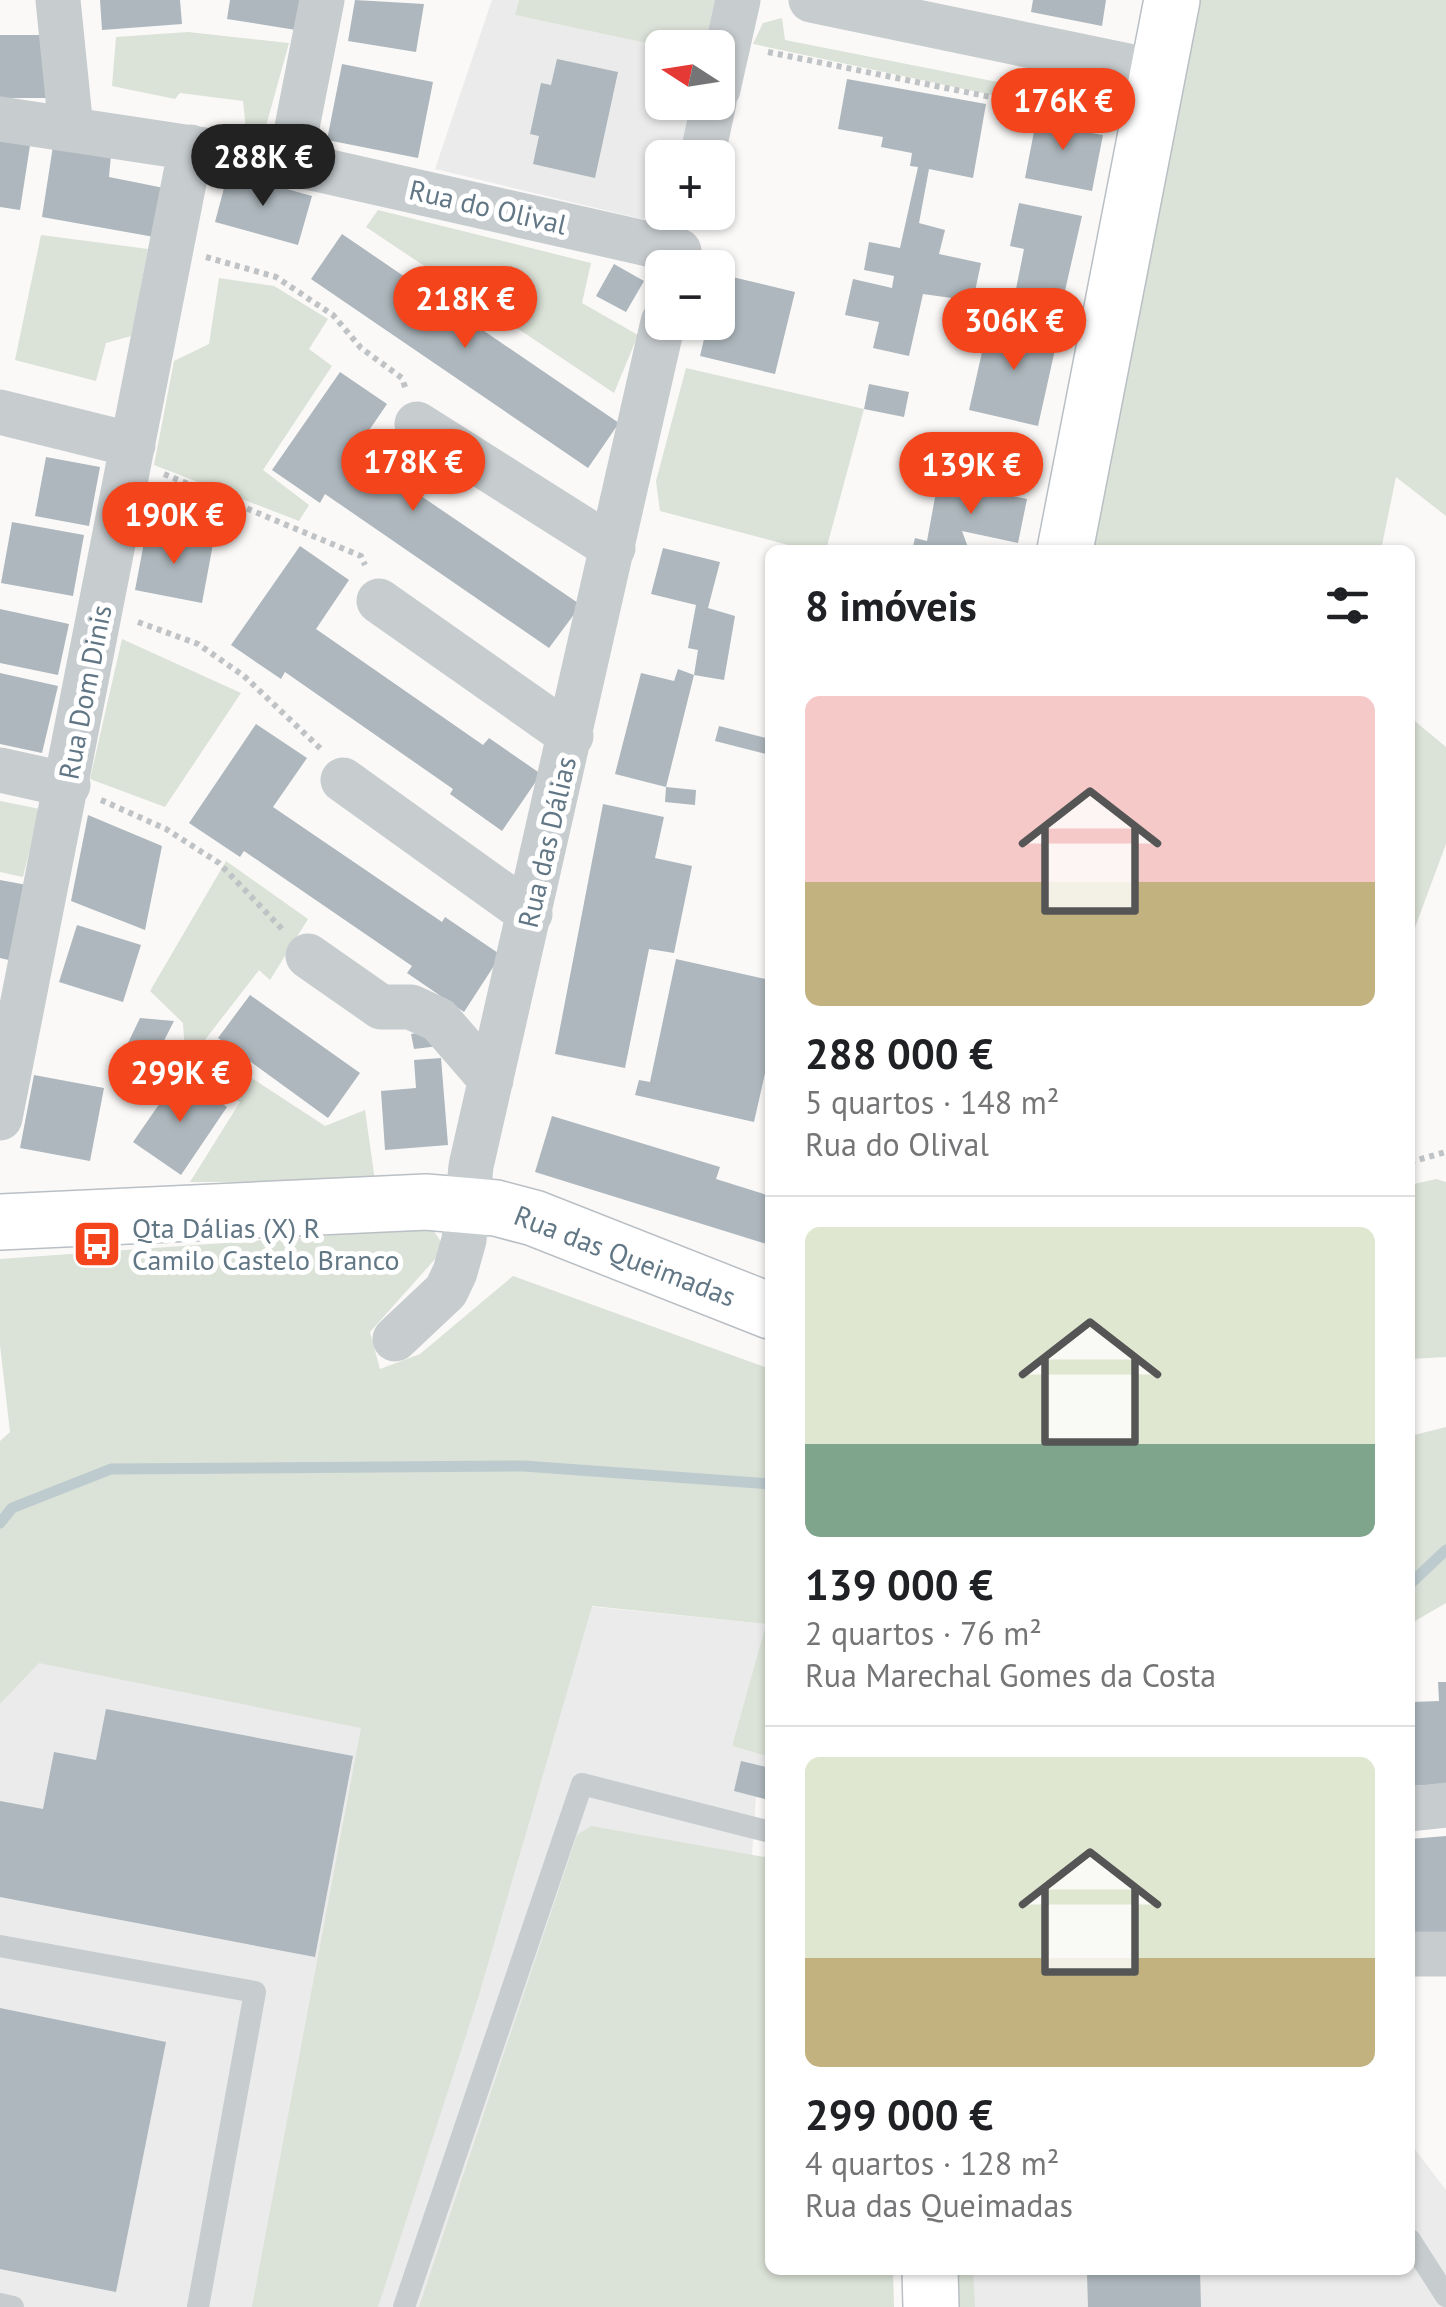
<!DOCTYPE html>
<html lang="pt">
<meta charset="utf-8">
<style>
:root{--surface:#fff;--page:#f6f6f6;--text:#202124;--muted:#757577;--line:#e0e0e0;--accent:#f4441c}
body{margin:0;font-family:"PT Sans",sans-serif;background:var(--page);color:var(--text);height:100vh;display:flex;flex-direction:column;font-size:38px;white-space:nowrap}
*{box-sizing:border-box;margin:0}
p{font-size:32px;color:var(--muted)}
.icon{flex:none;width:55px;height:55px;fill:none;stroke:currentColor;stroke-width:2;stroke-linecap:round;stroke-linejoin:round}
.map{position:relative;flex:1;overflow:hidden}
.panel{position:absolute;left:765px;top:545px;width:650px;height:1730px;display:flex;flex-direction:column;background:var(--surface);border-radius:15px;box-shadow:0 2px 8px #0004}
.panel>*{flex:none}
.needle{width:65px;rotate:282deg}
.tools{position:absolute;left:645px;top:30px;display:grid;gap:20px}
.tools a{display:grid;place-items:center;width:90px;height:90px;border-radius:15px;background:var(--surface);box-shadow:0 2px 8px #0004;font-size:50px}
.price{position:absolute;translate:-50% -85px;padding:0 22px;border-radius:35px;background:var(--accent);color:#fff;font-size:32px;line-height:65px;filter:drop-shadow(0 2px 5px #0008)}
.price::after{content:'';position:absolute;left:50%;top:60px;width:30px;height:22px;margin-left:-15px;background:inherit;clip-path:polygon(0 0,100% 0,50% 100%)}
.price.current{background:#222;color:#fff}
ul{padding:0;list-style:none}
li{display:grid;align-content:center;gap:20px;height:530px;padding:0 40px}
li+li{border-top:2px solid var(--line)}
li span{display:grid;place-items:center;height:310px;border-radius:15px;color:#555}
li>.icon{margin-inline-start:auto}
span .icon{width:180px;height:180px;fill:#fffc;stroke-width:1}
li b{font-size:42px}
h2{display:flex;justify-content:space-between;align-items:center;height:120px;padding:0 40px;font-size:42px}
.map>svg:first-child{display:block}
.built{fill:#eaebea}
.green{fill:#dbe2d7}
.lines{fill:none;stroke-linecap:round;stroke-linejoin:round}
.stream{stroke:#bdcbcf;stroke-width:11}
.building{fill:#adb7bd}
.secondary-casing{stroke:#b9bfc4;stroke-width:58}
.path{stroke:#c0c3c5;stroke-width:6;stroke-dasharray:5 5;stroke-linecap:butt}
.lane{stroke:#c7cccf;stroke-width:22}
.street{stroke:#c7cccf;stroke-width:45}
.secondary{stroke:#fff;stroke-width:55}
.labels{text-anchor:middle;stroke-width:10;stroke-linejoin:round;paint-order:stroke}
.street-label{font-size:28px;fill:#627785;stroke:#fff}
.poi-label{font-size:28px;fill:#627785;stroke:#fff;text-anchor:start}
</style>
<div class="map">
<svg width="1446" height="2307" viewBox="0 0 1446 2307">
<rect width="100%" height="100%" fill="#faf9f7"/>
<path class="built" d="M492 0H519L515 15 665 47 662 102 692 103 679 157 662 158V209L657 215 642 219 435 169Z
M585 1606 766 1624 732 1746 770 1757V1800L756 1797 751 1871 770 1881V2270L861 2307H0V1704L76 1623Z
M1410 2143 1446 2190V2307H954L953 2270H1410Z"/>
<path class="green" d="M519 0H715L704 47H665L515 15Z
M1191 0H1446V516L1396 477 1381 550H1093Z
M782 18 785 40 1068 96 1085 77 1112 104 1110 120 753 44 763 23Z
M188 32 289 43 266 126 246 130 243 101 180 93 175 99 112 86 116 37Z
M378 210 591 263 582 303 638 335 614 393 366 227Z
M41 235 148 249 131 336 106 343 96 381 15 360Z
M219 278 274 286 328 319 309 349 332 366 263 470 309 505 299 521 154 465 174 361 209 344Z
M686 368 864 409 826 550H807L660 511 656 481Z
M122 639 241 693 165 807 90 779Z
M1410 717 1446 747V844L1410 941Z
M0 801 40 809 23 877 0 872Z
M226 861 308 919 270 980 259 970 201 1045 325 1126 365 1110 375 1181 190 1182 240 1102 177 1064 185 1053 183 1023 150 991Z
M1436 1179 1446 1182V1357L1410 1359V1185Z
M432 1228 445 1248 370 1332 380 1369 420 1354 513 1276 770 1369V1757L732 1746 766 1624 592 1606 478 1998 378 2307H252L361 1728 39 1663 0 1704V1441L10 1432 0 1345V1259Z
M1446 1427V1603L1410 1624V1436Z
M591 1826 770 1858V2270H893L894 2307H419L577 1835Z
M953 2270H973L975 2307H954Z"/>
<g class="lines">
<path class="stream" d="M0 1523 12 1508 111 1469 524 1466 770 1484
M1410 1584 1446 1550"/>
</g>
<path class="building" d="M100 0H180L182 24 102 30Z
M230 0H301L296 30 227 19Z
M355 0 424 4 416 52 348 41Z
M1033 0H1106L1102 26 1031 12Z
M0 35H47L46 98H0Z
M557 59 618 72 595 178 533 164 539 136 530 134 541 83 551 85Z
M342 64 433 82 418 158 327 140Z
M847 79 986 104 973 178 929 169 919 223 945 230 939 254 981 263 973 301 923 294 909 356 873 348 879 322 845 315 853 279 892 288 894 276 864 270 869 242 900 248 918 167 910 166 912 153 881 147 883 137 838 129Z
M1038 111 1076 118 1073 130 1103 135 1092 191 1025 178Z
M0 134 31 139 20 210 0 207Z
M53 146 111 155 109 177 169 189 160 238 42 217Z
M228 173 312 196 298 245 215 222Z
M1019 203 1082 216 1062 304 1015 294 1024 249 1010 246Z
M342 234 619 423 588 468 311 279Z
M614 264 644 281 626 312 596 296Z
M720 274 795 292 775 374 700 356 708 322H718Z
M989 321 1058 336 1038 426 969 410Z
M340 372 387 404 355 451 581 605 549 648 325 494 320 503 272 470Z
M869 384 909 392 904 417 864 409Z
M46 457 100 467 89 526 35 516Z
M938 481 1027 499 1018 543 962 531 969 550H912L915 538 927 541Z
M12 522 84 535 73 596 1 583Z
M146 532 213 544 202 603 135 590Z
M300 546 349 580 316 629 483 745 489 738 541 774 502 831 450 794 453 789 285 672 281 679 231 645Z
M663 548 720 562 708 608 735 616 724 680 694 675 666 787 615 774 641 673 674 681 678 669 694 675 698 650 688 648 696 605 651 594Z
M0 609 69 624 58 675 0 663Z
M0 673 58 686 42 753 0 744Z
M256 724 307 758 273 807 442 922 445 917 501 955 464 1012 407 973 412 966 244 851 240 857 189 823Z
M719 726 770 739V755L715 741Z
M666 787 696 790 695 805 665 802Z
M603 804 664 817 655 858 692 866 674 953 649 949 625 1068 555 1054Z
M88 815 162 846 145 930 71 901Z
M0 880 27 885 13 961 0 958Z
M77 925 141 945 123 1002 59 982Z
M676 959 770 980V1051L754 1122 635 1095 639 1080 650 1082Z
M250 995 360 1073 328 1118 218 1038Z
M140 1018 174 1021 142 1084 111 1078Z
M437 1030 439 1046 414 1049 411 1034Z
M441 1058 448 1145 385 1150 381 1091 416 1088 414 1060Z
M180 1074 227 1107 181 1175 133 1142Z
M34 1075 104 1088 90 1161 20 1148Z
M552 1116 720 1167 716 1179 770 1196V1245L535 1172Z
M1438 1682H1446V1784L1410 1786 1411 1702 1439 1701Z
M106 1709 353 1756 315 1957 0 1897V1801L43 1809 54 1752 96 1760Z
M741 1761 770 1768 765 1799 734 1791Z
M1446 1836V1939L1412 1942 1410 1839Z
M0 2008 166 2042 116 2292 0 2269Z
M1171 2270H1200L1201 2307H1088L1087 2273Z"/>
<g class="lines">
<g class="secondary-casing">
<path id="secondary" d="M1065 550 1172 0
M0 1222 426 1202 496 1208 534 1218 770 1311
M930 2270 931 2307"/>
</g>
<path class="path" d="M768 52 1104 120
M206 257 276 277 333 315 361 348 402 378 406 390
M164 474 361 556 365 565
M138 622 198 644 244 676 322 750
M101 800 166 829 219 863 283 930
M1410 1162 1446 1152"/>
<path class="lane" d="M0 1946 255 1992 198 2307
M1410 2240 1446 2296
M0 2304 13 2307
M404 2307 582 1784 770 1832"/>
<path class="street" d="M58 0 71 129
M811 0 1157 72
M718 89 738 0
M0 119 290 163 679 251
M702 158 714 102
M290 163 322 0
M0 412 133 445
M417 424 613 548
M379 601 571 736
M0 770 68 785
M343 780 530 914
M308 956 381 1007H411L439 1020 491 1080
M0 1118 191 147
M395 1339 446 1291 455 1272 464 1240 471 1166 663 322
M1410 1809 1446 1805
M1410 1954H1446"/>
<use href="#secondary" class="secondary"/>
</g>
<defs>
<g id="bus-square" transform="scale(2.5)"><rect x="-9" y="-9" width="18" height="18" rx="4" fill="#f4441c" stroke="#fff"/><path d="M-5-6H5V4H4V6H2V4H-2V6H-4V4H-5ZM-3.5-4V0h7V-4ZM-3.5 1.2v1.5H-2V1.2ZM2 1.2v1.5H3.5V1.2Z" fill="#fff"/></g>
</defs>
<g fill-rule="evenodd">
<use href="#bus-square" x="97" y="1244"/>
</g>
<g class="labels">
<g class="street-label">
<text transform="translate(488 207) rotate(13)" y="10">Rua do Olival</text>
<text transform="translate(85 692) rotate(-79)" y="10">Rua Dom Dinis</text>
<text transform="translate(547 842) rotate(-77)" y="10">Rua das Dálias</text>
<text transform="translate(625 1256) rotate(21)" y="10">Rua das Queimadas</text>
</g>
<g class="poi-label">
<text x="132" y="1238">Qta Dálias (X) R<tspan x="132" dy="32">Camilo Castelo Branco</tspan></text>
</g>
</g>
</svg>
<div class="tools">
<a><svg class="needle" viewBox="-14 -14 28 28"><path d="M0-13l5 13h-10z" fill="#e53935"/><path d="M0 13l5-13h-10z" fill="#757577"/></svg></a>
<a>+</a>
<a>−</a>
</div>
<b class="price" style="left:1063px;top:153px">176K €</b>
<b class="price current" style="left:263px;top:209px">288K €</b>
<b class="price" style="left:465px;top:351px">218K €</b>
<b class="price" style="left:1014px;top:373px">306K €</b>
<b class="price" style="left:413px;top:514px">178K €</b>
<b class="price" style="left:971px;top:517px">139K €</b>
<b class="price" style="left:174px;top:567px">190K €</b>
<b class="price" style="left:180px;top:1125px">299K €</b>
<section class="panel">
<h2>8 imóveis<svg class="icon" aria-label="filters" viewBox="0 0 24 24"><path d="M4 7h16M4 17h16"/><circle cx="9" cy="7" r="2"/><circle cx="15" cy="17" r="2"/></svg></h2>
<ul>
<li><span style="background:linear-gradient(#f6c9c9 60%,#c2b280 0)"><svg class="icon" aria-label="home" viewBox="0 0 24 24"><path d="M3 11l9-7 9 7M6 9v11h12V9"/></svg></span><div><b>288 000 €</b><p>5 quartos · 148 m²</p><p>Rua do Olival</p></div></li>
<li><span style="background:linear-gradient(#dfe7d0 70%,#7fa58c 0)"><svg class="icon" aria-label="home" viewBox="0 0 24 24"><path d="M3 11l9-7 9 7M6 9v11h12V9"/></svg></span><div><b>139 000 €</b><p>2 quartos · 76 m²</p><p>Rua Marechal Gomes da Costa</p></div></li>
<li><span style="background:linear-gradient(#dfe7d0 65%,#c2b280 0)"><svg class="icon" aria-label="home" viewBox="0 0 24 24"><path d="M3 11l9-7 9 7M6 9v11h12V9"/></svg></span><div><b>299 000 €</b><p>4 quartos · 128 m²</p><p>Rua das Queimadas</p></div></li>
</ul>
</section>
</div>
